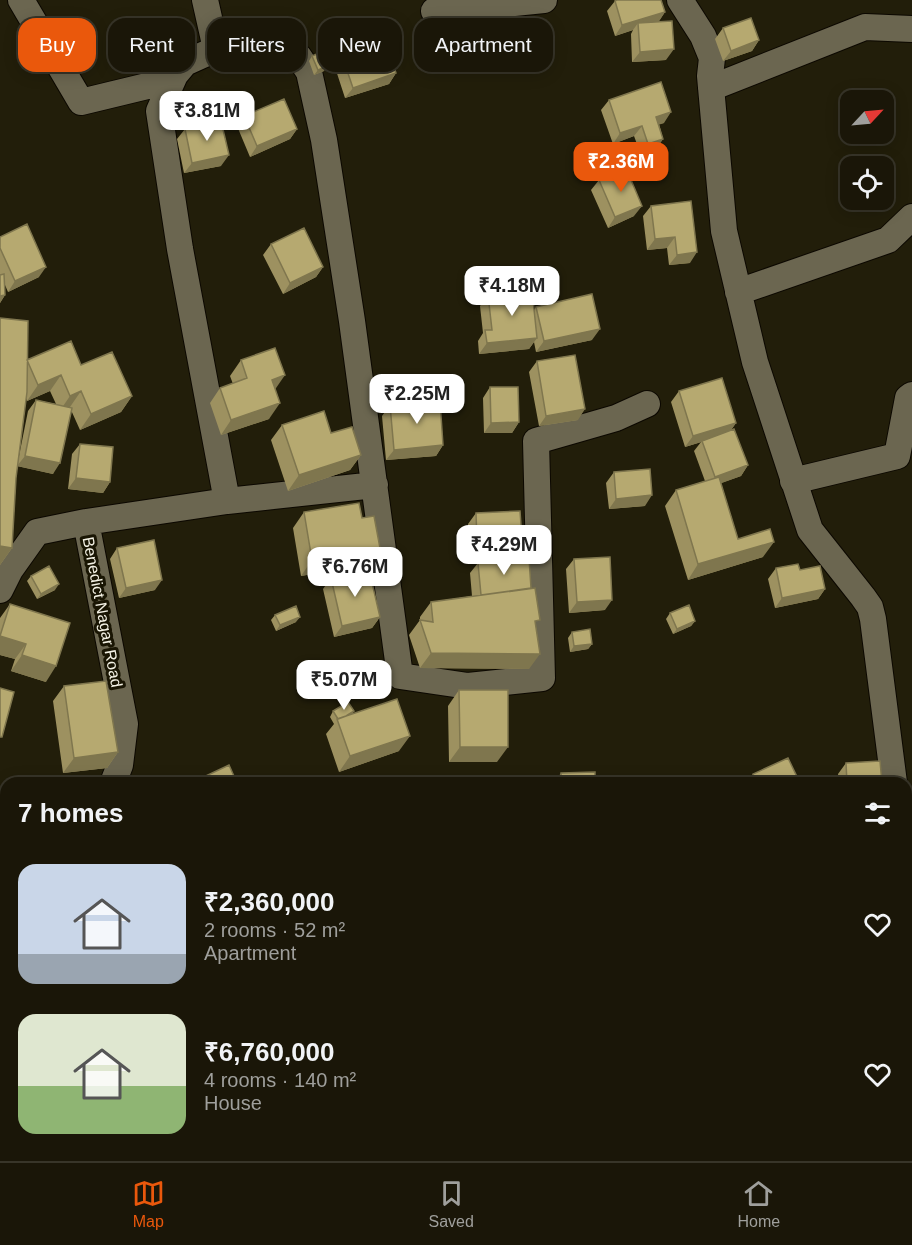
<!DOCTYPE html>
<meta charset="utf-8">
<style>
:root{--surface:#1a1608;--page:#272316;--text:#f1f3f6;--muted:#9f9f9c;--line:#383529;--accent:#ea580c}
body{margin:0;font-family:Helvetica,sans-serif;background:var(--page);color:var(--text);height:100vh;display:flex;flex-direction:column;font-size:22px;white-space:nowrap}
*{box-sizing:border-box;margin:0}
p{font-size:20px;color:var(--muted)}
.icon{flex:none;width:33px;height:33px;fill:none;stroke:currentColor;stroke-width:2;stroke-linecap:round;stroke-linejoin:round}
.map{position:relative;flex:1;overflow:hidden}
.panel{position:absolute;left:0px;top:777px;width:912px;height:384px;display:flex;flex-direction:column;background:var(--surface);border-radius:18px 18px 0 0;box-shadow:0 3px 15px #0003,0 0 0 2px var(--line)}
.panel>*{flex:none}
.hud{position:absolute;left:18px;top:18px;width:600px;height:54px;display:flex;gap:12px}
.needle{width:39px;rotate:64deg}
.buttons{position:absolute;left:840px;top:90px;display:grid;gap:12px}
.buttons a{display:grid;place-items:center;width:54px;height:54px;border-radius:12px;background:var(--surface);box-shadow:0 3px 15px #0003,0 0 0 2px var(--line);font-size:30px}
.price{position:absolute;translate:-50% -51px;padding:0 14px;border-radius:12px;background:#fff;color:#222;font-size:20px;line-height:39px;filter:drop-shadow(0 2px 3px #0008)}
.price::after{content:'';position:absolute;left:50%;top:36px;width:18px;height:14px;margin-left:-9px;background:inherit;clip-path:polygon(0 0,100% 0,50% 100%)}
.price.current{background:var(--accent);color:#fff}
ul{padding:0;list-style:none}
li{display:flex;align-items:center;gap:18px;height:150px;padding:0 18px}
li span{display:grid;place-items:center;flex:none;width:168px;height:120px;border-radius:18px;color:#555}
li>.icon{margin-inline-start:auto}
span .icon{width:72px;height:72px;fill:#fffc;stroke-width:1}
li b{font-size:26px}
h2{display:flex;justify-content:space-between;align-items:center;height:72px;padding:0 18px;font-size:26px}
.pill{padding:0 21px;border-radius:18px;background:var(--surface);box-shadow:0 3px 15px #0003,0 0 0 2px var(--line);font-size:21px;line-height:54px}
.pill.current{background:var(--accent);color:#fff}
.menu{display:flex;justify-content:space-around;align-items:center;height:84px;border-top:2px solid var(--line);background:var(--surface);font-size:16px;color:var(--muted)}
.menu a{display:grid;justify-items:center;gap:3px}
.menu .current{color:var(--accent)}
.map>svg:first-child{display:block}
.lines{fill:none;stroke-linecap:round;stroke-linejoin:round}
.street-casing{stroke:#0c0800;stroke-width:28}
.street{stroke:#6b6650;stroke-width:26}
.wall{fill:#9d9160}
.shaded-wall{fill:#7f764e}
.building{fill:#b6a970;stroke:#7f764e;stroke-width:1.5}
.labels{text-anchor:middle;stroke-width:6;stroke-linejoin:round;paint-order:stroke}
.street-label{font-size:16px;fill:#f3f1e4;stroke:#191503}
</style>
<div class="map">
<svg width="912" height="1161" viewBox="0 0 912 1161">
<rect width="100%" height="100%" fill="#221e0a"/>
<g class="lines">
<g class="street-casing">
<path id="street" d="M21 0 81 102 172 80
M205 0 216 49
M680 0 703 36 712 58 710 76 724 231 755 362 810 530 863 597 870 607 873 619 894 783
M434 11 544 0
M711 88 865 27 912 29
M738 292 888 240 912 217
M793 481 897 456 908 398 912 395
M227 501 375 485
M86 522 227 501 180 249 159 111 175 75 185 63 216 49 281 48 291 51 299 57 309 72 324 140 352 321 400 676 468 686 542 678 536 441 616 418 647 404
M0 590 10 570 37 532 86 522 125 724 120 765 113 783
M906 907 910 910
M354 1155 356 1161
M164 1161 165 1155
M880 1161V1155"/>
</g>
<use href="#street" class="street"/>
</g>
<path class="wall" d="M615 1 665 12 658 22 666 60 632 62 631 34 633 30 615 36 607 11Z
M723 28 759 40 752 51 723 61 715 39Z
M338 44 396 73 389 84 345 98 331 55Z
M312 56 324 71 314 75 309 61Z
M609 100 664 123 659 124 663 139 656 149 641 155 634 136 613 144 601 110Z
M244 116 297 129 290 139 250 157 237 126Z
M185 129 221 166 184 173 177 139Z
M599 180 634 216 608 228 591 190Z
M691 201 690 263 669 265 667 248 647 250 643 216 651 206Z
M0 237 39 277 8 292 5 285V295L0 303Z
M271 244 323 267 316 277 283 294 263 255Z
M488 295 534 310 536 307 592 340 536 352 534 342 529 349 479 354 478 341 483 333 480 306Z
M0 318 28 360 81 365 132 396 121 412 80 430 71 410 53 474 17 466 28 411 36 400 56 404 50 391 27 401 26 398 16 478 12 548 0 565Z
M241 360 275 389 269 419 221 435 210 403 220 388 233 384 230 376Z
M537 361 578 420 539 426 529 372Z
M490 387 519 422 512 433H484L483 398Z
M679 391 736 423 731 430 748 465 741 476 721 483 738 539 763 557 688 580 665 506 676 490 705 481 694 451 701 442 685 447 671 402Z
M390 405 443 445 436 456 386 460 382 416Z
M282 425 331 433 361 455 350 470 288 491 271 440Z
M80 444 110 482 103 493 68 489 72 454Z
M614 472 645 506 609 509 606 483Z
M304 512 362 518 380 548 369 564 301 576 293 528Z
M476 513 522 539 514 549 470 551 468 524Z
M117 548 155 590 119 598 110 559Z
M574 559 605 610 569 613 566 569Z
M478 563 536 626 529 669 420 668 409 635 420 620V617L431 602 472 596 470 573Z
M776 568 800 570 825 589 818 599 775 608 768 579Z
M31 576 55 590 37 599 27 581Z
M331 578 380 617 372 628 334 637 323 589Z
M10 604 46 682 11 671 15 659 0 655V618Z
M670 613 695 621 691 626 673 634 666 619Z
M275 615 296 622 276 631 271 620Z
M572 632 592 644 588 649 570 652 568 638Z
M64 686 118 752 107 768 63 773 53 701Z
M459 690 497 762H449L448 706Z
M333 711H354L352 714 399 751 339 772 326 734 334 724 330 717Z
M846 763 882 783H839L838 774Z
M561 773 595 783H554Z
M753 774 800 783H747Z
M912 827V869L906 867V842L909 831Z
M176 1155H252L253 1161H176Z
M304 1155H355L353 1161H306Z"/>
<path class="shaded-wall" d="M665 12 658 23H638L633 30 615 36 622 25Z
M759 40 752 51 723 61 731 51Z
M674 49 666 60 632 62 640 52Z
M328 66 324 71 314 75 318 70Z
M396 73 389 84 345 98 353 88Z
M671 112 664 123 649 128 656 117Z
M642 126 634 136 613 144 620 133Z
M297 129 290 139 250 157 257 146Z
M663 139 656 149 641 155 648 144Z
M229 155 221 166 184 173 192 163Z
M642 206 634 216 608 228 615 217Z
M675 237 667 248 647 250 655 239Z
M697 252 690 263 669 265 677 255Z
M46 267 39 277 8 292 15 281Z
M323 267 316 277 283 294 290 283Z
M5 295 0 303V296Z
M600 329 592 340 536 352 544 341Z
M537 338 529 349 479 354 487 343Z
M61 375 50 391 27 401 38 385Z
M285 375 274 391 272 380Z
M81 391 70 407 59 412 70 396Z
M132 396 121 412 80 430 91 414Z
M280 403 269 419 221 435 231 420Z
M585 409 578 420 539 426 546 416Z
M519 422 512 433H484L491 423Z
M736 423 728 434 685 447 693 436Z
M443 445 436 456 386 460 394 450Z
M361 455 350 470 288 491 299 475Z
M25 456 60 463 53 474 17 466Z
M748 465 741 476 708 488 715 477Z
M76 478 110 482 103 493 68 489Z
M652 495 645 506 609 509 616 499Z
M522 539 514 549 470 551 477 541Z
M774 542 763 557 688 580 698 564Z
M0 546 12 548 0 565Z
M380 548 369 564 301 576 312 560Z
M162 580 155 590 119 598 126 588Z
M59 584 55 590 37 599 41 594Z
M825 589 818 599 775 608 782 598Z
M612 600 605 610 569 613 577 602Z
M300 617 296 622 276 631 280 625Z
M380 617 372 628 334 637 342 626Z
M695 621 691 626 673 634 677 629Z
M0 636 26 644 15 659 0 655Z
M592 644 588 649 570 652 574 646Z
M431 653 540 654 529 669 420 668Z
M22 655 56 666 46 682 11 671Z
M410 736 399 751 339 772 350 756Z
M460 747H508L497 762H449Z
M118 752 107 768 63 773 74 758Z
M907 855 912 856V869L906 867Z
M6 969 0 977V972Z
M6 1074V1080L0 1084V1077Z"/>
<path class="building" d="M617 0H661L665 12 622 25 615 1Z
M751 18 759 40 731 51 723 28Z
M672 21 674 49 640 52 638 23Z
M382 30 396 73 353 88 338 44Z
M322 52 328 66 318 70 312 56Z
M661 82 671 112 656 117 663 139 648 144 642 126 620 133 609 100Z
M284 99 297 129 257 146 244 116Z
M221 121 229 155 192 163 185 129Z
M626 168 642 206 615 217 599 180Z
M691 201 697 252 677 255 675 237 655 239 651 206Z
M27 224 46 267 15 281 0 248V237Z
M304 228 323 267 290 283 271 244Z
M4 274 5 295 0 296V275Z
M532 290 537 338 487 343 485 330H492L488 295Z
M592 294 600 329 544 341 536 307Z
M0 318 28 321 27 392 16 478 12 548 0 546Z
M71 341 81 365 112 352 132 396 91 414 81 391 70 396 61 375 38 385 27 360Z
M275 348 285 375 272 380 280 403 231 420 220 388 247 378 241 360Z
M575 355 585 409 546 416 537 361Z
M722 378 736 423 693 436 679 391Z
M490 387H518L519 422 491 423Z
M36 400 72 408 60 463 25 456Z
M440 401 443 445 394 450 390 405Z
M324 411 331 433 352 427 361 455 299 475 282 425Z
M734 429 748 465 715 477 702 441Z
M80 444 113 447 110 482 76 478Z
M650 469 652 495 616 499 614 472Z
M719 477 738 539 770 529 774 542 698 564 676 490Z
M359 503 362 518 374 516 380 548 312 560 304 512Z
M520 511 522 539 477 541 476 513Z
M154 540 162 580 126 588 117 548Z
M610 557 612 600 577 602 574 559Z
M529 558 531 588 481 595 478 563Z
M798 564 800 570 820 566 825 589 782 598 776 568Z
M49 566 59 584 41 594 31 576Z
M369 570 380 617 342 626 331 578Z
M535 588 540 620 535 621 540 654 431 653 420 620 433 622 431 602Z
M10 604 70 623 56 666 22 655 26 644 0 636Z
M689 605 695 621 677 629 670 613Z
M296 606 300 617 280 625 275 615Z
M590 629 592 644 574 646 572 632Z
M106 681 118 752 74 758 64 686Z
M0 688 14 692 2 737H0Z
M459 690H508V747H460Z
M397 699 410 736 350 756 337 719Z
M348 702 354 711 346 716 338 719 333 711Z
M788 758 800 783H757L753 774Z
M880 761 882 783H847L846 763Z
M229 765 237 783H191Z
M595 772V783H561V773Z
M912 837V856L907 855Z
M0 957 6 969 0 972Z
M4 1022 6 1025V1074L0 1077V1024Z
M184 1155H252L253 1161H184Z
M316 1155H355L356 1157 347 1161H319Z"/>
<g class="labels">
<g class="street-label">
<text transform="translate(103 612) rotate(79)" y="6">Benedict Nagar Road</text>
</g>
</g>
</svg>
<div class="buttons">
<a><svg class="needle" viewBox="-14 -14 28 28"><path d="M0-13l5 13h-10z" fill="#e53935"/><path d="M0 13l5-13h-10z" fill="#9f9f9c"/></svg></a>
<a><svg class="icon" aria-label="locate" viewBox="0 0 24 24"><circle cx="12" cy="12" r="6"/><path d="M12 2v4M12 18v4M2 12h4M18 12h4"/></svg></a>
</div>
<b class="price" style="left:207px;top:142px">₹3.81M</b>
<b class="price current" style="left:621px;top:193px">₹2.36M</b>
<b class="price" style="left:512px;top:317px">₹4.18M</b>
<b class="price" style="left:417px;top:425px">₹2.25M</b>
<b class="price" style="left:504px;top:576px">₹4.29M</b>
<b class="price" style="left:355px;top:598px">₹6.76M</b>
<b class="price" style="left:344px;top:711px">₹5.07M</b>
<div class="hud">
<a class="pill current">Buy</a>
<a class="pill">Rent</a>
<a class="pill">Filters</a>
<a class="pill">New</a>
<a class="pill">Apartment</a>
</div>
<section class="panel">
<h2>7 homes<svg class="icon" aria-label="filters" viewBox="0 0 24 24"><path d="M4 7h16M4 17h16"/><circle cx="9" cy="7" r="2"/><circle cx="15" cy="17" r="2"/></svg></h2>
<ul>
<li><span style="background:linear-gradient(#c9d6e8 75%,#9aa5b1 0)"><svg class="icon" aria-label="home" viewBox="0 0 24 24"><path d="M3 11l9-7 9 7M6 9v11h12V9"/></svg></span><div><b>₹2,360,000</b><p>2 rooms · 52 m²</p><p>Apartment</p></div><svg class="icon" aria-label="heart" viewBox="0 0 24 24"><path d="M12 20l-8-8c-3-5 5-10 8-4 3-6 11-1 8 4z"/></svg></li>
<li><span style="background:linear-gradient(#dfe7d0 60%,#8fb573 0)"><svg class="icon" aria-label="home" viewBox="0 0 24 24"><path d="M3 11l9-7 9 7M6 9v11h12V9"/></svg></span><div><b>₹6,760,000</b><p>4 rooms · 140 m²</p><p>House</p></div><svg class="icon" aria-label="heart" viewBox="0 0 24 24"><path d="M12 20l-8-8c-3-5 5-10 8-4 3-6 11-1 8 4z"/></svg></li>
</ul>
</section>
</div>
<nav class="menu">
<a class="current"><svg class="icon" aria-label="map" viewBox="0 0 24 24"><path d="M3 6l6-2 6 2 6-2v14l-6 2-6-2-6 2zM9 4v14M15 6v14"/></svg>Map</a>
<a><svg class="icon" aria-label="saved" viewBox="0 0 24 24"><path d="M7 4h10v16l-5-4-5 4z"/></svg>Saved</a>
<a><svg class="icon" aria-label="home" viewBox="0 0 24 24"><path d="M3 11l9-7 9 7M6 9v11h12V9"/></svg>Home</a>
</nav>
